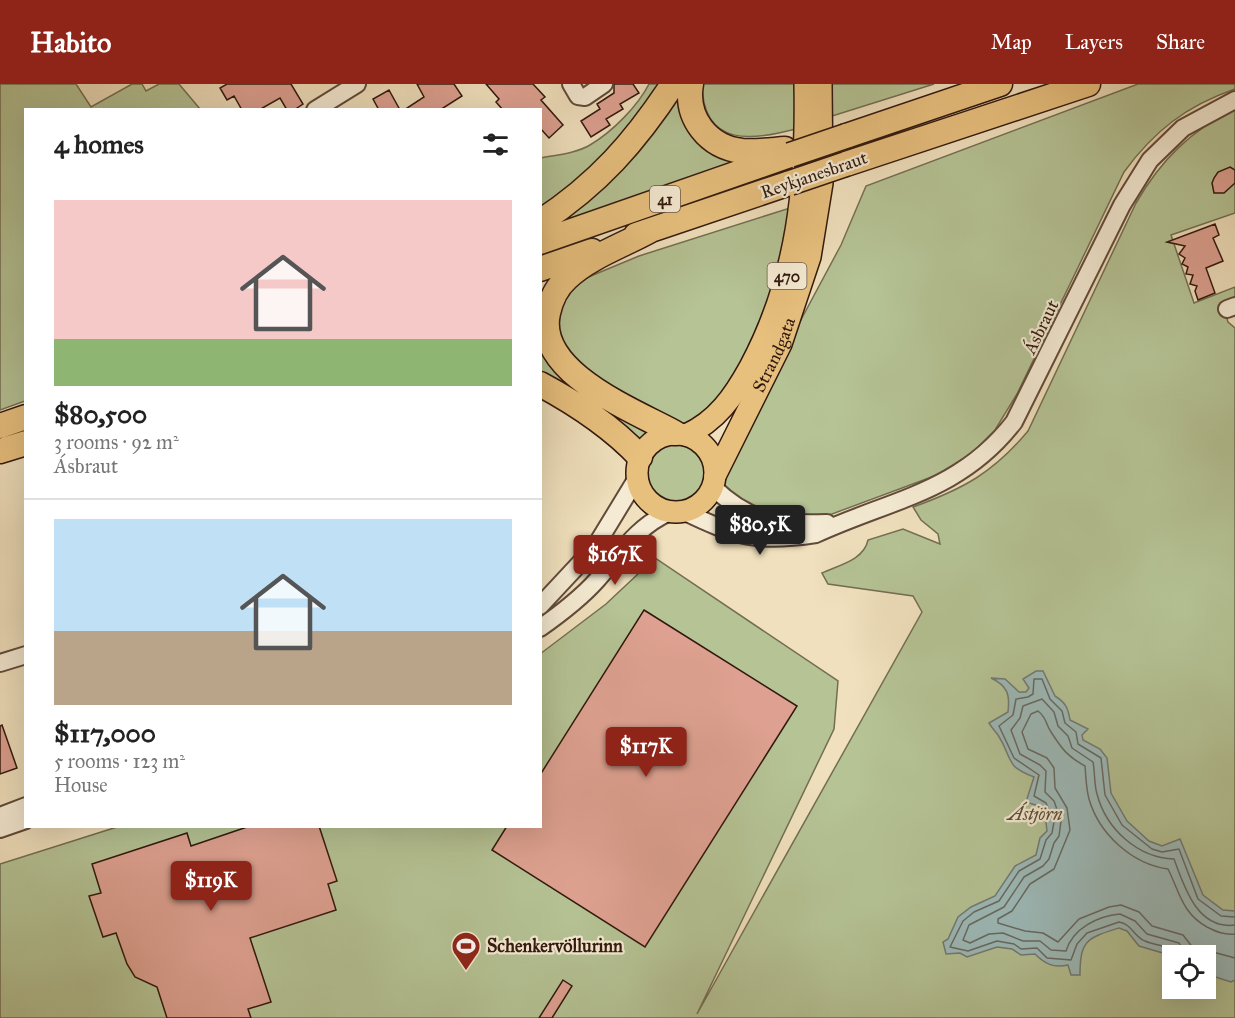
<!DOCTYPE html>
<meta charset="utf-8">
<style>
:root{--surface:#fff;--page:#f2f2f2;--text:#222;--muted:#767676;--line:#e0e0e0;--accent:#8f2418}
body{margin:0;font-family:"IM FELL Great Primer",serif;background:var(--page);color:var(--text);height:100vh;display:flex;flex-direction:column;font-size:22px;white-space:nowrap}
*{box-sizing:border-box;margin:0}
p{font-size:20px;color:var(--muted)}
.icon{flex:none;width:33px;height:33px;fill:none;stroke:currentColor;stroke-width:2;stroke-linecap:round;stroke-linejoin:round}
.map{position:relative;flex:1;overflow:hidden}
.drawer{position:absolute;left:24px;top:24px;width:518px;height:720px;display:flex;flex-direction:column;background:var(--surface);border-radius:0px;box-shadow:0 6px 24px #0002}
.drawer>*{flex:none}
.controls{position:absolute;left:1162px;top:861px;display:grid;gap:12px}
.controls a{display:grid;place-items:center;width:54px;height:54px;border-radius:0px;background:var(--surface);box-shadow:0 6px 24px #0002;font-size:30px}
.price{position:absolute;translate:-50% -51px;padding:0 14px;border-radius:6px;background:var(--accent);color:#fff;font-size:20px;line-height:39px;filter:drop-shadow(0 2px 3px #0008)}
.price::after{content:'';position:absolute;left:50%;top:36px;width:18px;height:14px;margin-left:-9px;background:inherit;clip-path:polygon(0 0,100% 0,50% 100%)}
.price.active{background:#222;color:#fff}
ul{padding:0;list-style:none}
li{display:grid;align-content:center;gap:12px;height:318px;padding:0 30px}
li+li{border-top:2px solid var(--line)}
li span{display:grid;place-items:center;height:186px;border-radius:0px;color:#555}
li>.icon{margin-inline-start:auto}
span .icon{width:108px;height:108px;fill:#fffc;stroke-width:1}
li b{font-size:26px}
h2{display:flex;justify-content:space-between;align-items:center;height:72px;padding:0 30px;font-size:26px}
header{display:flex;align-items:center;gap:36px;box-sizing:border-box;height:84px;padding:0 30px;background:var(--accent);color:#fff}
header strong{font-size:28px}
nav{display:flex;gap:33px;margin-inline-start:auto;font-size:21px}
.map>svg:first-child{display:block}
.green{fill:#b5c395;stroke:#736e52;stroke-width:1.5;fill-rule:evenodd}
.water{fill:#9dbbba;stroke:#727a75;stroke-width:1.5}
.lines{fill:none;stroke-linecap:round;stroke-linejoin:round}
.shore{stroke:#676a64;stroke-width:1.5}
.building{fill:#dea191;stroke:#31180e;stroke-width:1.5}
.minor-casing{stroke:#614a3a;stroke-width:20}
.major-casing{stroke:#31180e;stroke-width:24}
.highway-casing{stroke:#31180e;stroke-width:27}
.minor{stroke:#f5ebd4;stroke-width:16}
.major{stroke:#e8c07e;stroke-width:21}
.highway{stroke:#e8c07e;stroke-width:24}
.highway-bridge-casing{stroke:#31180e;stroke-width:27;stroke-linecap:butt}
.highway-bridge{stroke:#e8c07e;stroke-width:24}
.labels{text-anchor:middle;stroke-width:4.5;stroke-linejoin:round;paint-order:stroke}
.shield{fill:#f5ebd4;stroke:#6c5749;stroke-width:1.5}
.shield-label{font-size:16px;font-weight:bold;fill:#31180e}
.street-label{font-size:18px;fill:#31180e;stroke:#f5ebd4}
.park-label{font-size:18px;font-style:italic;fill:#594b36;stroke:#f5ebd4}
.poi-label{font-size:18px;font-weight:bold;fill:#31180e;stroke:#f5ebd4;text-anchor:start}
</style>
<header>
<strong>Habito</strong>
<nav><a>Map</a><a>Layers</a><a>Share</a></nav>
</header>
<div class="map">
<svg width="1235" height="934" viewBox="0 0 1235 934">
<rect width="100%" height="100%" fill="#f0e0bd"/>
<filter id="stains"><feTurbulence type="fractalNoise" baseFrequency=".00333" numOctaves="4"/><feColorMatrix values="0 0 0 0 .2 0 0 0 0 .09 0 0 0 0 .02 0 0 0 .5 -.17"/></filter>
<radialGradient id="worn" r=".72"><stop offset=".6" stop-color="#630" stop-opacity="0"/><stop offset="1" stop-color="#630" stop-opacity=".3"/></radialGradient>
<path class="green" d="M0 0H76L91 23 132 0H142L146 7 159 0H179L200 25 26 26 25 317 0 326Z
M649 0H664L580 100 540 124V74C556 71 577 69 590 61 612 48 638 22 649 0Z
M679 0 685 25 755 76 560 139 607 101 670 17Z
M702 0H798L799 44C753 57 703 64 702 0Z
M827 0H934L829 33Z
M1138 0H1235V5C1186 22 1154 47 1124 88L1017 310 995 346 972 369 937 391 832 430 809 434 771 433 724 407 720 396 721 385 841 161 866 102Z
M1235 25V129L1171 151 1194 219 1235 203V217L1223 221 1228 238 1235 244V934H0V780L117 743 540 742V570L606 520 655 474 838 597 834 645 697 930 922 528 913 512 828 500 822 489C839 481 864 476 868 456L903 445 940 460 938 450 921 436 913 423C963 405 993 389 1028 347L1136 119C1161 76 1190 47 1235 25ZM1173 872H1206V904H1173Z
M793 123 771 218 728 305 704 334 686 341 673 338 575 281 558 247 563 213 586 194 639 172Z
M540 253 654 346 640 359 540 287Z
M646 388a31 31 0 1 1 62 0a31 31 0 1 1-62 0Z"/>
<path class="water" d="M1036 587H1043L1055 612C1066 619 1068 624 1070 636L1088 645 1082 651 1083 656 1100 665 1107 674 1111 709 1127 737 1149 757 1162 762 1180 755 1203 811 1223 826 1235 827V896L1231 898 1206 890V872H1173L1139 862 1127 847 1119 844C1087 854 1080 856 1080 891H1071L1068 881C1053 884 1045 880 1035 870L1021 871 1012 865 997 863 967 873 960 869 946 870 943 858 948 855 958 833 971 823 995 812 1015 782 1036 771 1040 754 1047 747 1045 730H1041L1042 723 1026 718 1034 693C1004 682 1013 674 998 651 995 647 992 644 989 639L1008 628C1010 611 1008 602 991 594L1005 595 1019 608H1026L1029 604 1023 595Z"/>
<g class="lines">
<path class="shore" d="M1235 850C1224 851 1217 848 1207 843 1182 829 1180 809 1168 785 1132 780 1099 750 1089 715 1086 704 1086 693 1085 682 1067 672 1062 665 1051 648 1045 639 1047 634 1038 627L1031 630 1022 648 1028 665 1047 674 1054 684 1055 704 1067 724 1070 746 1054 785 1030 800 1012 827 998 835V839L1025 847 1043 849 1058 858 1079 835 1109 823 1121 821 1139 828 1152 842 1183 851 1197 869 1213 868 1235 874
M1179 872C1173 861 1155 862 1145 857 1134 853 1132 840 1119 838L1087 849 1077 860 1071 876 1047 874 1037 864 1021 865 1014 860 997 857 968 867 950 863 963 837 974 828 999 817 1019 787 1040 775 1046 756 1052 749 1054 738 1046 719 1034 712 1039 691 1014 674 999 642 1013 631 1016 615 1028 613 1033 610 1034 595H1042L1050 615 1062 627 1065 639 1076 648 1078 660 1101 674 1105 711 1122 741 1152 765 1162 768 1179 765 1198 815 1221 832 1235 833
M1186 872 1179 859 1147 850 1135 837 1120 830C1098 832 1073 844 1066 867L1051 866 1040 857H1023L1003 849 989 850 970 859 963 856 969 841 1004 823 1024 793 1043 782 1049 775 1054 759 1059 752 1061 737 1054 717 1045 708 1046 687 1040 681 1020 670 1011 646 1020 634 1023 622 1042 615 1054 628 1058 642 1068 652 1072 664 1093 678C1095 688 1094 700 1097 710 1106 745 1138 774 1174 775 1184 802 1197 846 1235 841"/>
</g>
<path class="building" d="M227 0H291L303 20 294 26H287L280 14 259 26H242L234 12 227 16 220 4Z
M417 0H454L462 12 440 26H404L424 13Z
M486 0H533L545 13 541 16 563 41 549 54 540 44V26H503L496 18 499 15Z
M614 0H633L639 9 620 20 623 25 606 35 610 41 591 53 581 37 600 25 597 20 614 9Z
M389 6 400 26H379L373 15Z
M1230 83 1235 86V99L1224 109H1214L1212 99 1214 94 1218 88Z
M1215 140 1219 151 1213 154 1223 177 1206 184 1215 209 1198 216 1195 207 1197 202 1190 200 1193 191 1186 190 1188 183 1182 180 1185 174 1179 170 1185 162 1167 158Z
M644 526 797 622 645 863 492 766 507 742H540V691Z
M2 641 17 684 0 690V642Z
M250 742H319L337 797 328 800 336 826 250 854 271 918 248 925 251 934H167L157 903 135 893 127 880 116 849 103 853 89 812 101 809 92 780 187 749 191 762Z
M563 896 572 902 552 934H539Z"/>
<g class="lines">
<g class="minor-casing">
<path id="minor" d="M571 0 578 12 585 13 604 0
M315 26 357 0
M1227 225 1235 222
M713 403C750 439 776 440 827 439
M683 427C737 453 757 459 816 450 892 415 960 408 1014 338L1122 121 1150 76 1183 44 1235 16
M540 522 595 463 637 394
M540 544C560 530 580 515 597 496 620 470 637 442 670 428
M0 579 26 571
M0 732 26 722
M0 745 26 736"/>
</g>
<g class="major-casing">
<g id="major">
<circle cx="676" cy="389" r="39"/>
<path d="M686 351C717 337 734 312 750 283 798 194 807 99 805 0"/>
<path id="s1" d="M715 392 781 260 810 173 822 99 821 0"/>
</g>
</g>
<g class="highway-casing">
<path id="highway" d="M691 0C685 34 708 63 742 67 756 68 771 66 785 65
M846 52 1000 0
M846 80 1088 0
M540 138C598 100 635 58 673 0
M651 146C624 161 589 173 567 194 557 203 551 215 548 229 534 288 635 327 675 349
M636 151 790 99
M540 158 790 71
M540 185 592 167
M540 300C577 320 611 342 640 373
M0 342 26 333
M0 367 26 359"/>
</g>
<use href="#minor" class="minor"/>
<use href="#major" class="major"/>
<use href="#highway" class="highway"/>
<g class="highway-bridge-casing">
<path id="highway-bridge" d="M790 71 846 52
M790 99 846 80"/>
</g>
<use href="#highway-bridge" class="highway-bridge"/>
</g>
<defs>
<g id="stadium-pin" transform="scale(1.5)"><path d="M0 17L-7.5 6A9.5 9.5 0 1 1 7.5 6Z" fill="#8f2418" stroke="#f5ebd4"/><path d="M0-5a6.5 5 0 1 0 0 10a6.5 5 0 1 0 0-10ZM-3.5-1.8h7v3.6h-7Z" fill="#fff"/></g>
</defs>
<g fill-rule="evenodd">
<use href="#stadium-pin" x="466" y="862"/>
</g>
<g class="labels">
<g class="shield">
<rect x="650" y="102" width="30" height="26" rx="4.5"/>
<rect x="767.5" y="179" width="39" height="26" rx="4.5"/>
</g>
<g class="shield-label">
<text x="665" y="121">41</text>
<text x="787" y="198">470</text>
</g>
<g class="street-label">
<text transform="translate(814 91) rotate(-19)" y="6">Reykjanesbraut</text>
<text transform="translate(1041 243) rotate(-64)" y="6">Ásbraut</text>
<text dy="6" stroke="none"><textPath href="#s1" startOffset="135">Strandgata</textPath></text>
</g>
<g class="park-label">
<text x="1035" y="736">Ástjörn</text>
</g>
<g class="poi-label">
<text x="487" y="868">Schenkervöllurinn</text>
</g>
</g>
<rect width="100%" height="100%" filter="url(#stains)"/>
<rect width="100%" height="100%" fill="url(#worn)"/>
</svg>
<div class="controls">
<a><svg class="icon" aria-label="locate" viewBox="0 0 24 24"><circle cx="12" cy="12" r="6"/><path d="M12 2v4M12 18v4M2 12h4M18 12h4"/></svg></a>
</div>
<b class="price active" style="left:760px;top:472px">$80.5K</b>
<b class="price" style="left:615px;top:502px">$167K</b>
<b class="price" style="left:646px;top:694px">$117K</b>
<b class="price" style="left:211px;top:828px">$119K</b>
<section class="drawer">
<h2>4 homes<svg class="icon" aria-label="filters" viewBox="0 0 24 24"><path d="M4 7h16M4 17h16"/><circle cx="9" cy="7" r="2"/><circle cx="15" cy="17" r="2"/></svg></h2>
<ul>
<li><span style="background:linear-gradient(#f6c9c9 75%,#8fb573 0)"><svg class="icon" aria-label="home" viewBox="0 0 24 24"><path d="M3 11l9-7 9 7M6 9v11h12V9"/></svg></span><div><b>$80,500</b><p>3 rooms · 92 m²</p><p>Ásbraut</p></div></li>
<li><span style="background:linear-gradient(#bfe0f5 60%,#b9a48a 0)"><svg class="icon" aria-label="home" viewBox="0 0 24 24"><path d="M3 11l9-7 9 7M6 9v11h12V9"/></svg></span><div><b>$117,000</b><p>5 rooms · 123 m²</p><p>House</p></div></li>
</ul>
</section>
</div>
